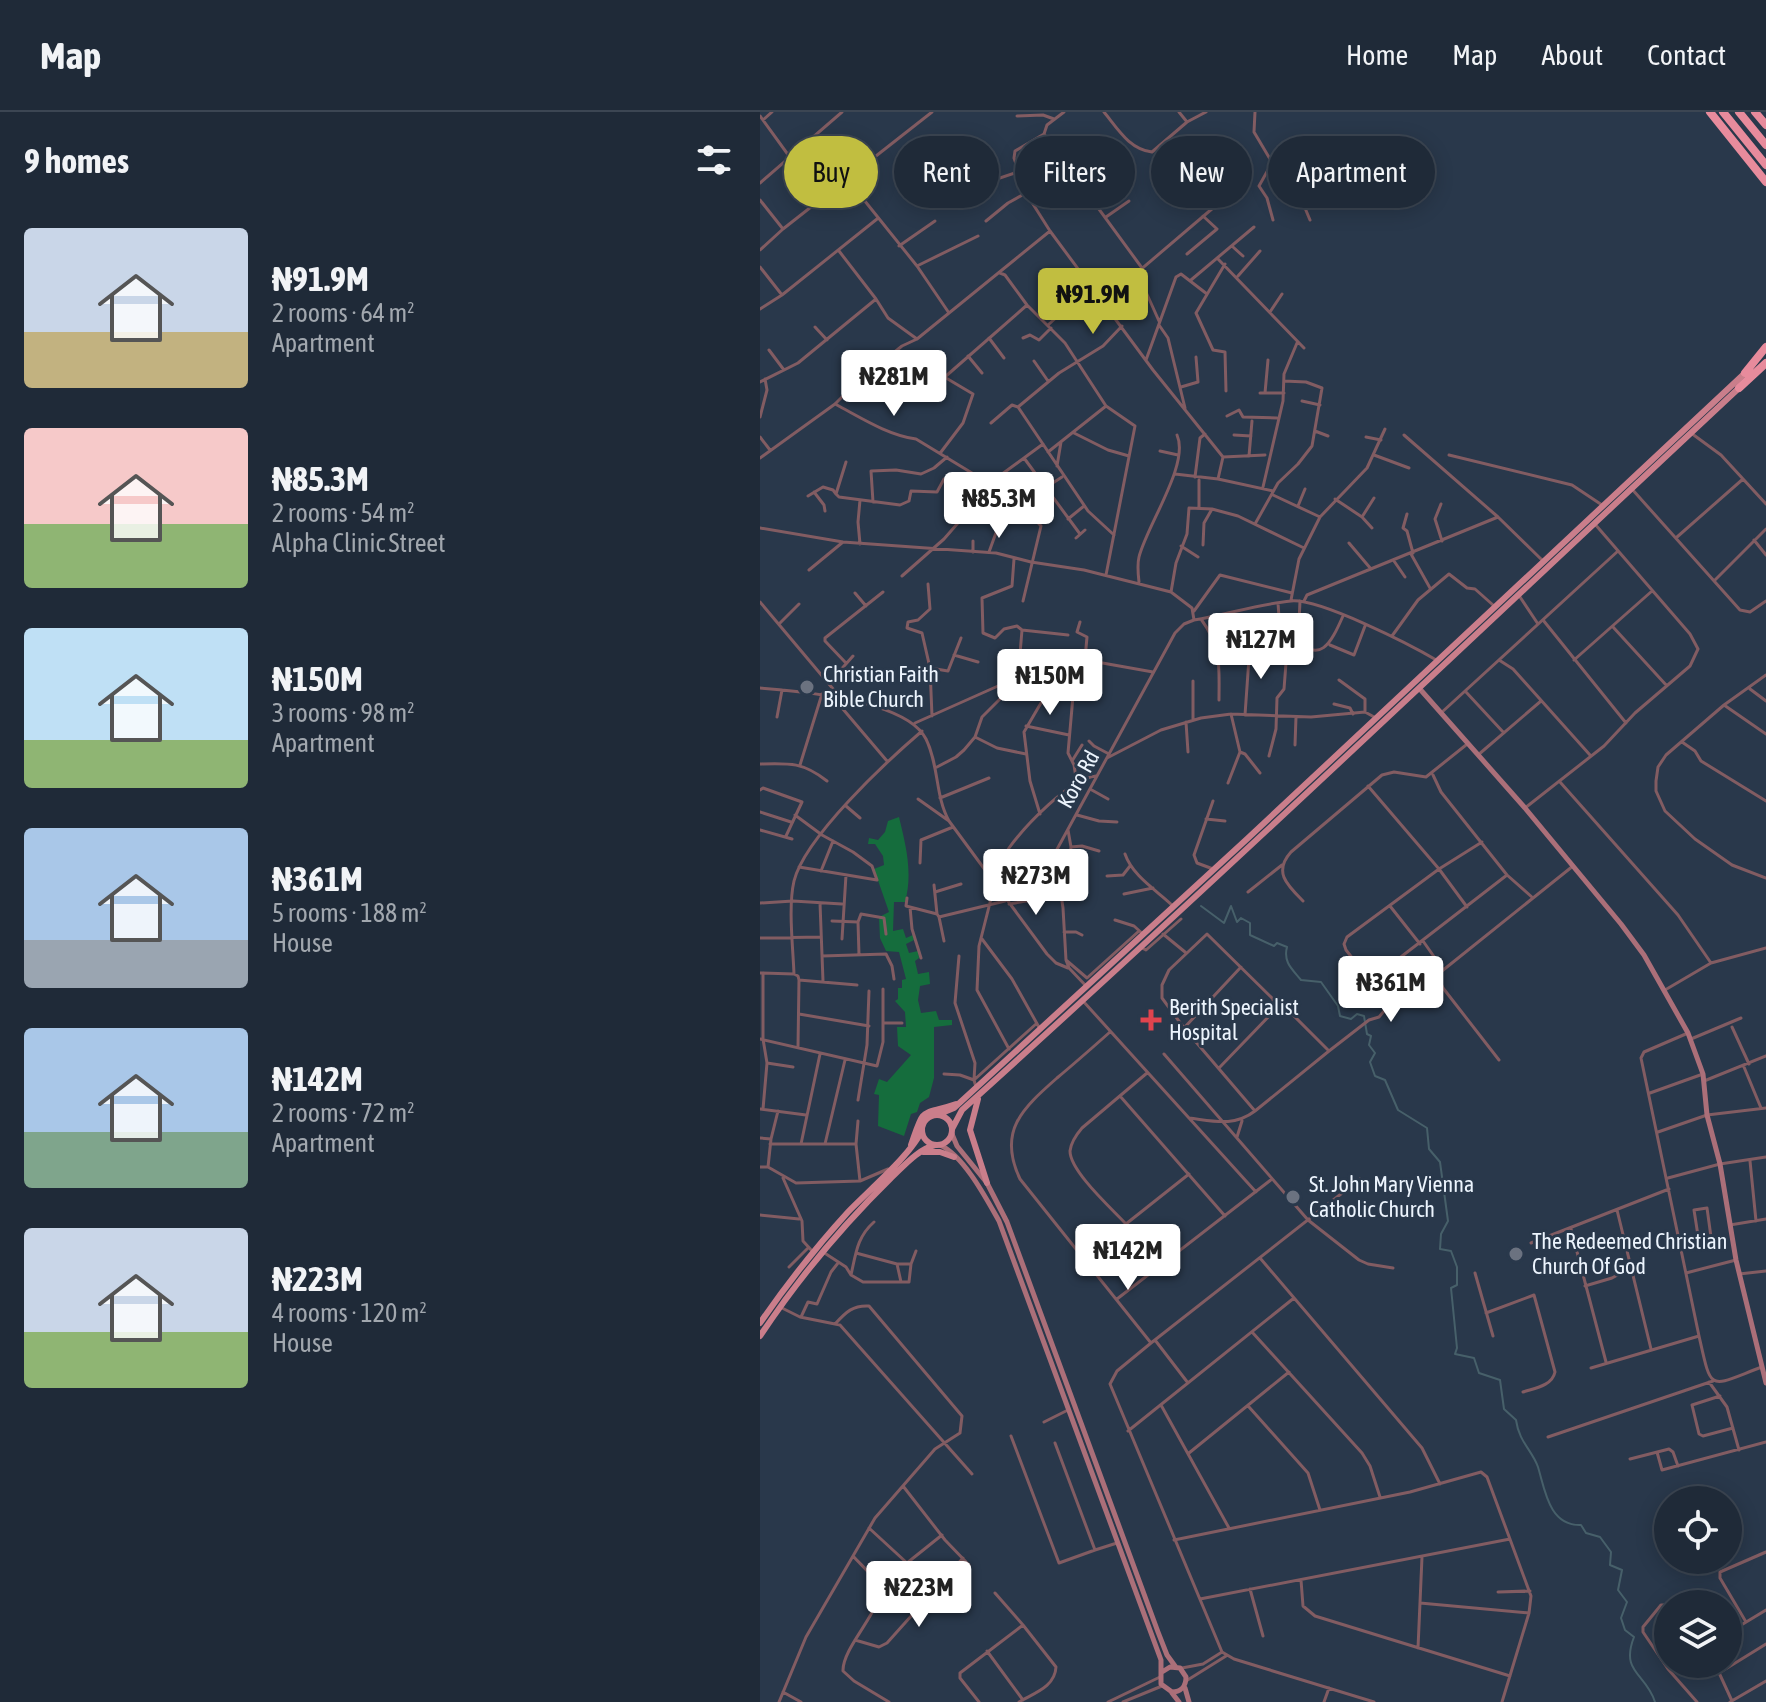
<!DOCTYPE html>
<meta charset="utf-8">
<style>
:root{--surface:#1f2a38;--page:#273240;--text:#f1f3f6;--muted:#a1a7ae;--line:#3c4653;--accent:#c1be40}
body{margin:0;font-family:"Asap Condensed",sans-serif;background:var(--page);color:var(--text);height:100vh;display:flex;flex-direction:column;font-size:30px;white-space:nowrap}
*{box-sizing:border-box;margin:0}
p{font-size:26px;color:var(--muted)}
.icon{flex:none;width:44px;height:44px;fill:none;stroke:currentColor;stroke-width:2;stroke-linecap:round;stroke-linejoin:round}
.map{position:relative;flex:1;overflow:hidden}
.details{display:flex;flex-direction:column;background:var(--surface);width:760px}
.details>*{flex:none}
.banner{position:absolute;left:24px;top:24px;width:760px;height:72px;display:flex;gap:16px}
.tools{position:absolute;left:894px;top:1374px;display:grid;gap:16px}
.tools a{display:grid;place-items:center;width:88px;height:88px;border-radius:50%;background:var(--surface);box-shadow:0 4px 20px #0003,0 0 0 2px var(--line);font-size:40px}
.price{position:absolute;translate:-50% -68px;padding:0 18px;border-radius:8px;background:#fff;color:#222;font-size:26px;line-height:52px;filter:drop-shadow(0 2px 4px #0008)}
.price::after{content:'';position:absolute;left:50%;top:48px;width:24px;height:18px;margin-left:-12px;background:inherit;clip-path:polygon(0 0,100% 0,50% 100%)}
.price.current{background:var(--accent);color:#111}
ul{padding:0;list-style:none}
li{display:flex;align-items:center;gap:24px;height:200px;padding:0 24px}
li span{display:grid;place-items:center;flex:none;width:224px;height:160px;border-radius:8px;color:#555}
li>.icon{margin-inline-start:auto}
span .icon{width:96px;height:96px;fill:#fffc;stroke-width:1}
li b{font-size:34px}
h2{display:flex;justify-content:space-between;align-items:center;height:96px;padding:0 24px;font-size:34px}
.pill{padding:0 28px;border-radius:36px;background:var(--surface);box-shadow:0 4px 20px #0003,0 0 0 2px var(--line);font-size:28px;line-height:72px}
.pill.current{background:var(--accent);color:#111}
header{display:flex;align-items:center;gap:48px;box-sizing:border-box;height:112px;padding:0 40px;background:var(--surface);border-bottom:2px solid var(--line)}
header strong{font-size:38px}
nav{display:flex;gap:44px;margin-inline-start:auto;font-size:28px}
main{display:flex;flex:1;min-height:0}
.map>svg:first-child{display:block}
.green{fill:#156d3d}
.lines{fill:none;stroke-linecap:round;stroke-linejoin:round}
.stream{stroke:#47606a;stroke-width:2}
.street{stroke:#825c62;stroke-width:3}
.secondary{stroke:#ab6f79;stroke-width:5}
.primary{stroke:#ca7e8b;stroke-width:6}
.highway{stroke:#e78b9c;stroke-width:8}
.worship-dot{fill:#6b7280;stroke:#29384b;stroke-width:3}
.health-dot{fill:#e0444e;stroke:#29384b;stroke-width:3}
.labels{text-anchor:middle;stroke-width:6;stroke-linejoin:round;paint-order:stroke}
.poi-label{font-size:22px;fill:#ecf4fd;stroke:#29384b;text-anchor:start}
.street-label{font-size:22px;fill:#ecf4fd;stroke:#29384b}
</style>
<header>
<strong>Map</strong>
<nav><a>Home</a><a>Map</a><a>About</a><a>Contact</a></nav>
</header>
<main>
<section class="details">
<h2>9 homes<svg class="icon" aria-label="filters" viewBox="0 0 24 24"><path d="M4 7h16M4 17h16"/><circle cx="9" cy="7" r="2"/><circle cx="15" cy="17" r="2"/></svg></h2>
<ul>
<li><span style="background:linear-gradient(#c9d6e8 65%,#c2b280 0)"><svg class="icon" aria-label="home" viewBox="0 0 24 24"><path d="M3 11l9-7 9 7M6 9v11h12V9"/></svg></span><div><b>₦91.9M</b><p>2 rooms · 64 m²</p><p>Apartment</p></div></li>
<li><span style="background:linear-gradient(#f6c9c9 60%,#8fb573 0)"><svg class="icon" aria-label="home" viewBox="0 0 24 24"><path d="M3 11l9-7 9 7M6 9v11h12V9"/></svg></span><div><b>₦85.3M</b><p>2 rooms · 54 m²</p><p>Alpha Clinic Street</p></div></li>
<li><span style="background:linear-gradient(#bfe0f5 70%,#8fb573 0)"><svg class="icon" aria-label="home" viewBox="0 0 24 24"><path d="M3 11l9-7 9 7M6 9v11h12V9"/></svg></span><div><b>₦150M</b><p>3 rooms · 98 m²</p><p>Apartment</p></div></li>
<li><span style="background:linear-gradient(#a9c7e8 70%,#9aa5b1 0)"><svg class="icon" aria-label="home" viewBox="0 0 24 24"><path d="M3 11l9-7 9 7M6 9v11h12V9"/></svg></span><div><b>₦361M</b><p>5 rooms · 188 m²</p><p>House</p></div></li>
<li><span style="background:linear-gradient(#a9c7e8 65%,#7fa58c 0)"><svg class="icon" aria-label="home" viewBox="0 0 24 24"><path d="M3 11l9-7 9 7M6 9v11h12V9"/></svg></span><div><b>₦142M</b><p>2 rooms · 72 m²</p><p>Apartment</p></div></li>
<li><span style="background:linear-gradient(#c9d6e8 65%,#8fb573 0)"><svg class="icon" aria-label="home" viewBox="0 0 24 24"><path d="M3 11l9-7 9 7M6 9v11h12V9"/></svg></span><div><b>₦223M</b><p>4 rooms · 120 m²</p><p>House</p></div></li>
</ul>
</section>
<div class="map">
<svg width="1006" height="1590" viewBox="0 0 1006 1590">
<rect width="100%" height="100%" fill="#29384b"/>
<path class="green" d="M139 705C146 734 153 761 145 790H134L133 819 143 817 146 826 153 823 154 828 146 832 149 841 158 839 159 846 155 849 158 862 169 860 170 872 160 874 158 888 161 901 176 899 179 908H192V913L174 915V966L169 985 160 991 157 1000 151 1002 144 1024 118 1014 119 983 114 982 119 967 127 970 151 943 138 934 137 915H146L145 900 135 889 138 887V876H142V868L146 867 139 840 126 839 120 826 119 805 129 800 114 757 124 753 123 744 115 732H108L109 726 118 728 125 720 128 709Z"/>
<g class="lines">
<path class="stream" d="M441 794 464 811 471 794 477 810 481 806 490 811V823L514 834 517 831 527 835C523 850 532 857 541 868L561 870 578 894 580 904 591 907 597 902 604 904 607 922 611 924 609 933 615 941 610 950 615 964 625 968 638 998 667 1016 669 1037 680 1050 688 1109 681 1122 680 1137 691 1139 697 1155V1173L691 1176 697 1236 695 1242 714 1246 719 1261 740 1268 744 1297 756 1308C759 1330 772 1338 778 1355 785 1378 789 1414 821 1413L826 1421 840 1425 851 1440 850 1453 862 1458 858 1478 867 1490 861 1506 865 1518 874 1525C860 1561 886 1561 895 1590"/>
<path class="street" d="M304 0 287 13 284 22 255 39 254 46 266 81 290 119 393 258 463 345
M344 0C358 17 369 37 392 40L427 10 446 0
M419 0 427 10
M495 0 494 20 510 47 527 53 550 108
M0 4 29 44
M257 4 283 3 294 7
M3 8 12 0
M284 22 382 156
M513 49 499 74 507 86 513 108
M260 63 278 56 298 40
M88 68 157 154 189 201
M0 71 82 0
M160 75 197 47 208 45 213 48 225 71 258 60
M620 84 640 67 646 74
M0 88 23 117
M346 105 369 89
M226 109 248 91 266 81
M139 134 175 109
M473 135 483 144
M0 138 23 117 172 0
M79 139 116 187
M427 142 457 117 443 104
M458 147 544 236
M465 152 436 201 453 238 465 240 466 279
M157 154 218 124
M0 155 22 183
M377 160 399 209
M240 161 245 163 267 193 305 231 346 294 375 314 346 463
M478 164 500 139
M431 168 494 115
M345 188 453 96 457 87
M0 197 22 183 117 107
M510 200 522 182
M288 213 330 175
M399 213 408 226 425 296
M55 215 67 228
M229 226 244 246
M263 226 270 223 279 228 291 216
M9 238 24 258
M208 244 222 261
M386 248 416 165 421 162 447 182
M274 249 288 269
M186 264 267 193
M0 270 38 251 116 187 128 206 157 227
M421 275 438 270 436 245
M500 281H524
M505 281 508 248
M542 289 560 293
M75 292C100 305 127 323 156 327L230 372
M258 295 328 399 354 423
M467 304 479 298 483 305 517 306
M0 305 7 278 5 267
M231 311 252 293 258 295 299 261 343 234 362 214
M555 319 568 324
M314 321 348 338 369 344
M931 321 961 343 1006 392
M474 323 491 324
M644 323 738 405 783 449
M0 325 10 338
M606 325 621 328
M400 339 418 343
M181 340 203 311 213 282 181 263 173 267 128 250 127 246 142 234 157 227 290 119
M288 340 346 294
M614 343 649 356
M689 343 812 373 842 393
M489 344 492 309
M463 345 505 343
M0 346 75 292 95 272 126 248
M264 346 320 422
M86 350 76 382 79 385 140 393 149 389 151 379 177 380 184 367 219 389
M297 354 301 330
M415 362 458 367 513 379
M238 365 249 377
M435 365 440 326 445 322
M458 367 463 345
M439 368V396
M503 375 523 289 524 262 537 231
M285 376 302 365
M871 376 980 498 990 500 1006 489
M54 380 64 393 65 399
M513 383 560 405
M48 384 63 375 73 378 76 382
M575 387 602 405 612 416
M113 390 111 359 136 358 161 362 174 356 187 345
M681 392 675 407 682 429
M538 394 545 377
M647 402 643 416 647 419 653 441
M602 405 614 386
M308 407 324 394
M495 412 518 371 538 352 552 334 562 276 546 270 524 269
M0 416 83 430 236 441 271 450 324 458 411 480 432 496 434 508
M917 425 983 367
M316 426 325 418
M994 428 1006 443
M589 431 611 457
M100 432 98 410 100 388
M443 433 444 411 452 397
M421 434 438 445
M213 440V429
M229 440 241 407
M651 442 670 476
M254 447 252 474 222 486 223 521 235 526 244 517 257 514 262 518 308 523
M634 449 645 465
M49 458 83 430
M142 464 184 427 238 365 283 332
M955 468 1006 417
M379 470C378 461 377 453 379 445 387 413 430 352 417 323
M168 472 170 497 158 508 148 510 147 516 162 521 170 556 172 604
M411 480 416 451 427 422 429 396 452 397 478 404 544 436
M95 481 106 494
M758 482 778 512
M531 488 539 447 560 405 607 356 625 317
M263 489 281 414 265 397
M540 489 539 510 532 523C560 555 571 531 583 504
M544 489 547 483 738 405
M0 490 79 584
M434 499 460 463 532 481
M441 507C462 536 459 553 459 588
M783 508 866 611
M320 510 317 520 327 525 325 547
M19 512 39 492
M853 515 907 574
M632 524 658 488 689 462 707 476 715 477 733 493
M514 528 519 505 518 491
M570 533 594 543 605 514
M194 543 218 550
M289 547H305L308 551
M739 548 753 557 830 643
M814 548 892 479
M85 550 65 529V526L123 480
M316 550 308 641 314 653 317 672
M170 556 188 559 201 526
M1006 563 964 593 906 643 898 655 896 669V679L905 699 935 727 972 753 1006 766
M258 566 262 518
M579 568 605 587V600
M69 571 93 544
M0 576C40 579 147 588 166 627 179 653 175 684 189 709L287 842 296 851 308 856
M990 577 1006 589
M706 580 744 621
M71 583 127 649
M574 592 590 596 593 602
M964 593 1006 622
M681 601 858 439
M485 603 490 532
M17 605 22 578
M433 608V569
M426 610 428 640
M155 611 247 570 320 547 393 560
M266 614 309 623
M215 625 237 636 266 642
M329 629 334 634 349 642
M922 630 935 639 941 649 1006 689
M535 633 536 605
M480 640 485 642 500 661
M718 643 781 589
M509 644 516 617 517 586 524 577 526 551
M347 646 401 618 441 606 471 602 551 605 605 600 616 606
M312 649 322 633
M0 652C29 651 43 650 67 669
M40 653 62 582
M177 655 196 645 204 638 215 625 222 605 247 580V570
M673 663 681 680 747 763 773 786
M800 670 918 803 951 851
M468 671 480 640 471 602
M608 674 679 757 707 795
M330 677 348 687
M0 678 3 676 42 690 26 724
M180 686 229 666
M158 687 189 709
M453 689 434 743 437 751 453 757
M86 694 100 706
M765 696 844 634 875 601 930 554 938 537 930 522 834 411
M0 700 31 710
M280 702 270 669 264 620 302 555
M35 703 62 723 93 740 112 754 117 768 39 755
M317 703 339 709 357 710
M446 707 465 709
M0 718 32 727
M308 718 311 735 322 734 339 739
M365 742C373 765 398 779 414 795
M160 751 161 728 193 715
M61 759 73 729
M347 764 363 763 370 754
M231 769C240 760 242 746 249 736 265 714 309 667 336 664
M174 773 177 802
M300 773 308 762 311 735
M234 775 219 834 217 878 249 937
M175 780 201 772
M488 780 522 753
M364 782 393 776
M147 786 146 794 177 802 179 805 245 789
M543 789C527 773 513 760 531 740L622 663 634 660 666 665 706 633
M0 791 33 789 82 792
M60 791 63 869
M249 792 301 783
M630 794 660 832
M150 795 152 817 161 846
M179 805 184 829
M355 808 374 814 384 823
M72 809 98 810
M304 820H316L322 823
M403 822 425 840
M0 826 61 825
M82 827 86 763
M222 827 252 867 280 917
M663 829 682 856
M382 836 386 838 421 807
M99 843 98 810 101 802 124 806 126 822
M62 844 126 842 132 854 134 867
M199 844 195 891 215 951 214 968 216 975
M306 848 327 866 379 819
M0 861 34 862
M608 862 624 858 747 763
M39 868 97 873
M327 875 309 856 306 848 303 796 295 741 415 521 424 512 434 508C466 503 498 492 531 489 559 486 651 533 678 549
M905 878 951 851 1006 836
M323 889 496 1080
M629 893 586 838 584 832 587 825 679 757 722 730
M39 902 109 914
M123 911H142
M972 915 989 952
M424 916 481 855
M350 920C332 936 315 951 297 966 263 996 237 1019 260 1067L391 1231
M928 921 884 940 881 946 939 1224C952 1282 948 1275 1002 1255
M0 927 117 954 123 930V877
M931 927 981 906
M38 935 39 868 38 864 34 862C33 835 28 795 34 769 45 725 127 649 162 619
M569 939 609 908 619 905 629 893 676 864
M404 942 548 1108 599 1148 608 1152 633 1156
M739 948 683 876 677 863 813 754
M7 951 33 955
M984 955 1001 996
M184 962 200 963 214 968 276 912
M944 969 1006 944
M890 981 943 962
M360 984 465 1104
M98 988 107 933 109 879
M0 997 46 1003
M3 997 7 951 3 927V861
M495 999 569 939 532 902 525 897 513 900
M429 1006C454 1009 474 1015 495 999L424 916 402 886V873L409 858 447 822 513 887V900L459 956
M98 1009 96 1032 100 1069
M898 1020 947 1003 1006 996
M477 1025 482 1009
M0 1026 11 1027
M10 1032H96
M41 1032 60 942
M65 1032 85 948
M990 1049 996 1109
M0 1055H8L36 1071 100 1069 128 1057
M8 1055 11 1027 18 999
M23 1066 42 1109 43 1129 53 1140
M908 1066 960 1052 1006 1045
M600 1067 391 1231 357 1259 350 1272 462 1540 474 1547 614 1590
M857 1098 891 1237
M0 1103 39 1107
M365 1111C351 1096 310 1059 310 1039 311 1030 316 1023 322 1016L387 961
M970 1113 1006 1107
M811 1117 846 1250
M771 1131 909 1077
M921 1138 951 1125 947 1096 934 1098 939 1130
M63 1140 86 1155 91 1163 103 1170H149L151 1152H137L141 1170
M96 1141 137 1152
M323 1146 429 1062
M500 1146 662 1336 680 1372
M151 1152 156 1139
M29 1155 48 1136
M715 1161 733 1224
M926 1161 976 1148
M979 1162 1006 1159
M91 1163C96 1141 97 1125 114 1110
M825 1174 852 1166 872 1155
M357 1187 512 1067
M22 1196 40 1205 80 1213 212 1362
M726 1201 774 1183 795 1260C792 1274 775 1276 763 1280
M41 1205 48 1190 57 1192 71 1160 78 1151
M75 1212C86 1200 93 1193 109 1194L202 1304 200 1321 175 1337 115 1406 93 1444
M492 1220 602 1341 610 1354 620 1385
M395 1228 428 1271
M831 1256 939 1224
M949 1270 967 1295 979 1338
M960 1284 932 1293 939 1322 943 1324 973 1316
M401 1293 469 1416
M489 1295 548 1361 560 1398
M284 1310 308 1298
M368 1319 534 1186
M251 1324 299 1451 335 1438
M788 1325 953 1269
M295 1331 335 1438 357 1431
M897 1340 902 1358 1006 1330
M429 1341 529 1260
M870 1347 909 1337 913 1340 918 1354
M143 1374 185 1428 209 1453
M109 1416 147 1451 182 1423
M414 1428 650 1380 721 1360 727 1365 771 1484 769 1501 742 1590
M541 1468 543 1494 555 1504 750 1564
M490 1477 503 1524
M738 1480 770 1479
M235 1481 263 1513
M440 1487 750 1427
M660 1491 769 1501
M908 1493H901L883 1515V1520L908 1557 937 1590
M986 1510 960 1466V1460L1006 1440
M968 1521 1006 1498
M95 1528 119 1535 127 1531 203 1446
M658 1536 662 1445
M227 1539 263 1588
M955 1552 972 1589
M422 1556 443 1552 462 1540
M959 1561 1006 1532
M426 1569 466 1544
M23 1580 41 1590
M19 1590 46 1525 93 1444C101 1453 113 1463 118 1473 128 1493 82 1534 83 1559L94 1569 129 1590
M219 1590 200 1566V1561L263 1513 296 1555C295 1575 274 1581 259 1590
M348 1590 400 1565
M363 1590 402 1574
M564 1590 569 1576
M970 1590 1006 1569"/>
<path class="secondary" d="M659 576 765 696 861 812 884 843 928 921 943 962 947 1003 960 1052 976 1148 1006 1271
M192 1022 197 1034 227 1071 247 1110 398 1520 407 1543 415 1554
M180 1033C204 1044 226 1086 239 1109L401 1548V1572L412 1580C421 1580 426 1574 426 1565L420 1556 410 1555 402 1560
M425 1576 429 1590
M412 1581 419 1590"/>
<path class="primary" d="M218 987 210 1018 227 1071
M162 1018a15 15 0 1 1 30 0a15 15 0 1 1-30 0Z
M177 1003 194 996 487 727 985 261
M192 1017 202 998C465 761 721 517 979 276
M151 1033C165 993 158 1005 196 992
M163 1040H180L194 1045
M0 1211C27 1172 56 1135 88 1100 108 1079 152 1042 162 1018
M0 1224C38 1167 82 1114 131 1066 144 1054 157 1038 175 1033"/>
<path class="highway" d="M950 0 1006 70
M963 0 1006 53
M979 0 1006 33
M995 0 1006 13
M985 261 1006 235
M979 276 1006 251"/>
</g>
<g class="worship-dot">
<circle cx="47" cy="575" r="8"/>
<circle cx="533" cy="1085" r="8"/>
<circle cx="756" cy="1142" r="8"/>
</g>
<path class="health-dot" d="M387 896h8v8h8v8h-8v8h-8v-8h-8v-8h8z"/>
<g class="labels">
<g class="poi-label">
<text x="63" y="570">Christian Faith<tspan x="63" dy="25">Bible Church</tspan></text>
<text x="409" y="903">Berith Specialist<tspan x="409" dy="25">Hospital</tspan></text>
<text x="549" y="1080">St. John Mary Vienna<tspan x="549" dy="25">Catholic Church</tspan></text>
<text x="772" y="1137">The Redeemed Christian<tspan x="772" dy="25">Church Of God</tspan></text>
</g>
<g class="street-label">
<text transform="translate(318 667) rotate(-61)" y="8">Koro Rd</text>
</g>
</g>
</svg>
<div class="tools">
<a><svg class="icon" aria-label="locate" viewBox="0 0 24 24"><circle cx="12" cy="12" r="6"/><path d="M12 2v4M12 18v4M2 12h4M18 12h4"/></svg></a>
<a><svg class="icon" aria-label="layers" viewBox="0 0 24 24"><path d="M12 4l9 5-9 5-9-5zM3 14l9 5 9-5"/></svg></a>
</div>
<b class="price current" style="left:333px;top:224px">₦91.9M</b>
<b class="price" style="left:134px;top:306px">₦281M</b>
<b class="price" style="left:239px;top:428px">₦85.3M</b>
<b class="price" style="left:501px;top:569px">₦127M</b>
<b class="price" style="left:290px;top:605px">₦150M</b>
<b class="price" style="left:276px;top:805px">₦273M</b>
<b class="price" style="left:631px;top:912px">₦361M</b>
<b class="price" style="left:368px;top:1180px">₦142M</b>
<b class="price" style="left:159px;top:1517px">₦223M</b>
<div class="banner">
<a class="pill current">Buy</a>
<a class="pill">Rent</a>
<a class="pill">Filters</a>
<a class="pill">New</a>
<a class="pill">Apartment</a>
</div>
</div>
</main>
